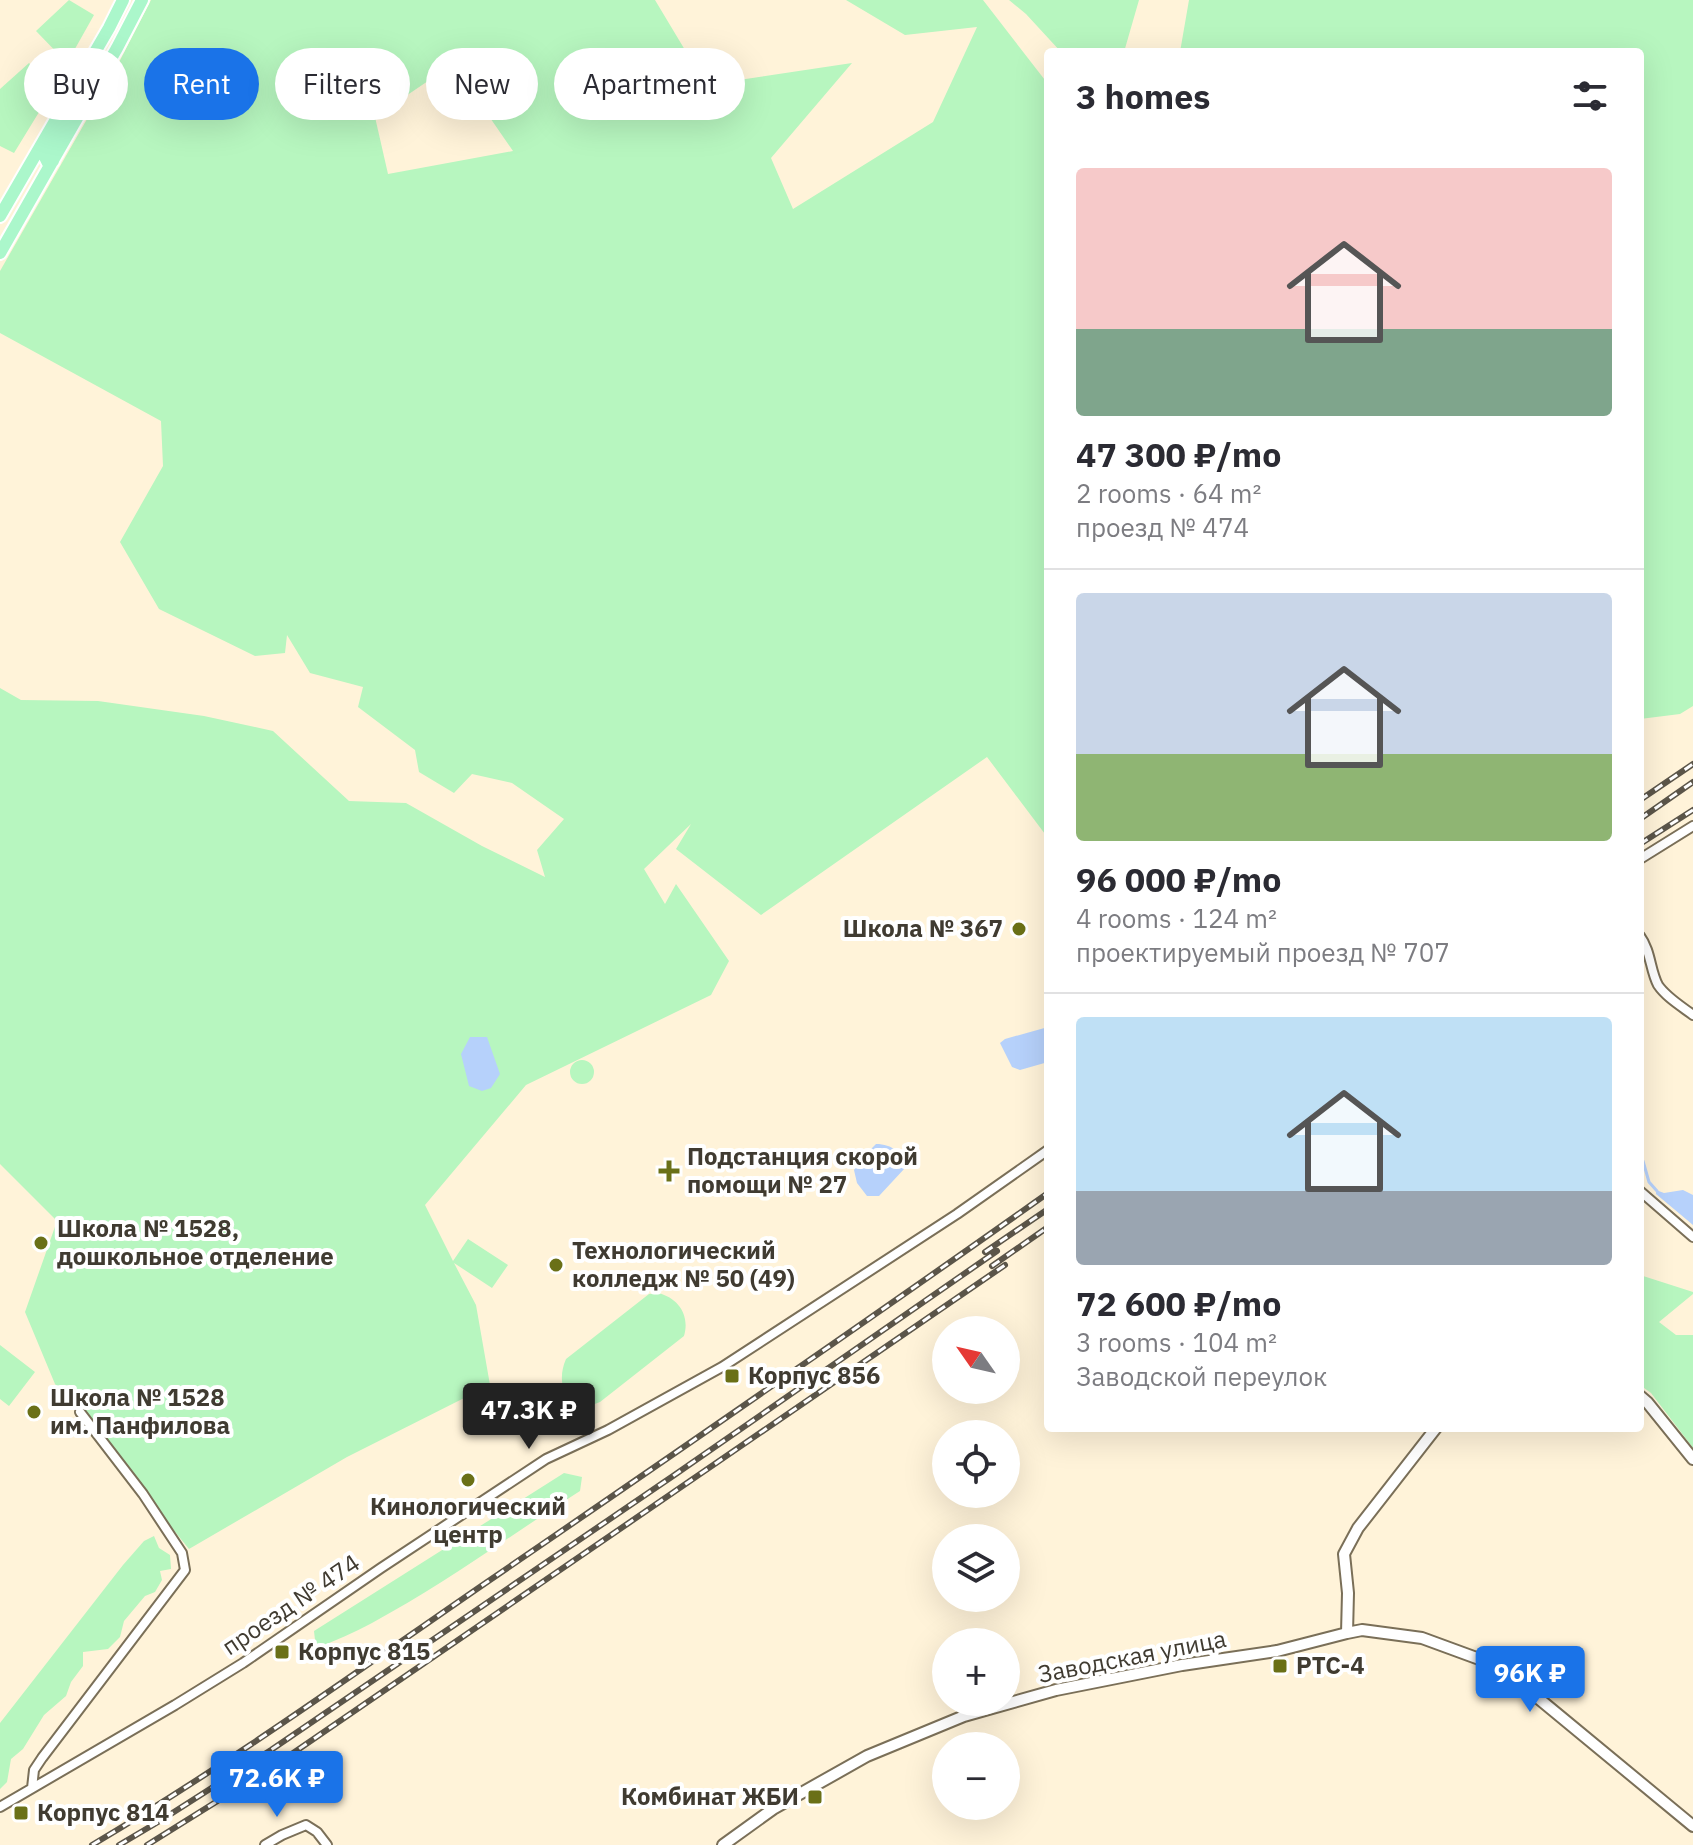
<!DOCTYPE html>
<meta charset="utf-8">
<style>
:root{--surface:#fff;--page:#f2f2f3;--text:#2b2b33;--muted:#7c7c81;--line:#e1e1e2;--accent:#1a73e8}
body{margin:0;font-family:"IBM Plex Sans",sans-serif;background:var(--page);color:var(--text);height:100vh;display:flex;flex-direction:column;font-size:30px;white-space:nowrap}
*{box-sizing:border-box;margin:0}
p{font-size:26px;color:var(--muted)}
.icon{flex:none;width:44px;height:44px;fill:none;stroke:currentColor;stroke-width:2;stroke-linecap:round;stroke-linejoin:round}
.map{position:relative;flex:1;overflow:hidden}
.drawer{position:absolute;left:1044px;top:48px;width:600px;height:1384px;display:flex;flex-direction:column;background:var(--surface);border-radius:8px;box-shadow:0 8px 32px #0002}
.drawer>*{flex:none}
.guide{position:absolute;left:24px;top:48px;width:760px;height:72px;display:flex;gap:16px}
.needle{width:52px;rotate:304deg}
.tools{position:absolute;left:932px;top:1316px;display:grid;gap:16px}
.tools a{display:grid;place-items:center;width:88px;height:88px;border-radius:50%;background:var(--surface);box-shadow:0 8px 32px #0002;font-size:40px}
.price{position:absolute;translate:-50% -68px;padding:0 18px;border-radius:8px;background:var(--accent);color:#fff;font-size:26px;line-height:52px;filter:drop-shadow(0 2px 4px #0008)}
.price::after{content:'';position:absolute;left:50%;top:48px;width:24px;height:18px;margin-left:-12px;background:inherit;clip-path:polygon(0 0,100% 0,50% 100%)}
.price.current{background:#222;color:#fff}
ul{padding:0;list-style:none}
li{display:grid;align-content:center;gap:16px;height:424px;padding:0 32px}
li+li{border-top:2px solid var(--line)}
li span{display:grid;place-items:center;height:248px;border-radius:8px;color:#555}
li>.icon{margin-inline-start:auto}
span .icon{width:144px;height:144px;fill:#fffc;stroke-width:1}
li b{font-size:34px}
h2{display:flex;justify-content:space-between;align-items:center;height:96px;padding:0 32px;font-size:34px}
.tag{padding:0 28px;border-radius:36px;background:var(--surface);box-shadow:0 8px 32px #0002;font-size:28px;line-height:72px}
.tag.current{background:var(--accent);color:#fff}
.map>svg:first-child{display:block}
.green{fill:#b7f6bf;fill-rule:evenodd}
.water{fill:#b6d1fb}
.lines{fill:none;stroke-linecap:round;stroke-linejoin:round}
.stream{stroke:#b6d1fb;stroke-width:3}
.minor-casing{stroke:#7a6f58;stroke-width:12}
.tertiary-casing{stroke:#7a6f58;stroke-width:14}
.primary-casing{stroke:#fff;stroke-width:16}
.minor{stroke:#fff;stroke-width:8}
.tertiary{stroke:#fff;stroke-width:10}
.primary{stroke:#abf7cb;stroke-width:12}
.rail-casing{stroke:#5b5549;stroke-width:6}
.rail{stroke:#fff;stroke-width:3;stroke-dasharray:9;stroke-linecap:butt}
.poi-dot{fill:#6a7017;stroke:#fff;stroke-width:3}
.labels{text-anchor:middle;stroke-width:8;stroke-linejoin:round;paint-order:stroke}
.poi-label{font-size:24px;font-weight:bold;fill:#403b31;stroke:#fff;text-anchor:start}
.street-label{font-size:24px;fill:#403b31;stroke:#fff}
</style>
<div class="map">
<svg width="1693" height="1845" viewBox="0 0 1693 1845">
<rect width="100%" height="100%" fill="#fff3d9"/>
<path class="green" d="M69 0 94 15 67 63 36 31Z
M151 0H655L706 85 852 63 771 158 793 209 933 122 977 27 905 35 846 0H983L1048 84V838L987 757 761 915 676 849 691 824 644 869 665 904 676 884 729 961 711 995 526 1085 425 1205 453 1261 468 1239 508 1265 492 1288 454 1263 476 1305 490 1385 347 1457 189 1549 55 1384 25 1312 57 1221 0 1164V688L21 700 98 701 204 716 273 731 349 801 406 803 482 846 545 877 537 850 564 819 512 783 472 774 454 793 419 772 415 750 358 707 363 687 310 673 287 635 285 653 255 656 159 609 120 542 163 466 161 421 0 333V271L114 72ZM453 64 513 151 388 174 375 117Z
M1009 0H1139L1124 52H1061L1026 14Z
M1189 0H1693V706L1680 714 1640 719V52H1180Z
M29 63 32 66 37 65 55 86 14 153 0 146V89Z
M570 1072a12 12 0 1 1 24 0a12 12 0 1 1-24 0Z
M1640 1275 1693 1292V1294L1659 1322 1676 1335H1693V1448L1651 1393 1640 1385Z
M658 1293C679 1298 690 1316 684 1336L600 1402C569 1415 554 1386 566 1359L649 1294Z
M0 1345 35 1372 9 1406 0 1399Z
M564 1473 582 1477 580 1491C511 1535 444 1584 372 1623 354 1633 335 1640 316 1649L314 1631Z
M154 1536 159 1548 170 1555 171 1569 160 1571 162 1580 155 1592 145 1596 124 1621 120 1637 108 1649 83 1652V1666L71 1682 66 1696 44 1715 23 1749 11 1759 7 1782 0 1789V1723L123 1565 144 1541Z"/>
<path class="water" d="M1048 1027V1062L1020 1070 1012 1067 1000 1043 1005 1039Z
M470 1037H487L500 1074 491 1088 482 1091 469 1086 461 1054Z
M876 1144C892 1144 904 1153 905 1168L879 1196H867L857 1183 854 1170 860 1161 870 1157V1150Z
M1656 1190 1664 1193 1683 1190 1693 1195V1225L1656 1194Z"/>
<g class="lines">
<path class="stream" d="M1640 1162 1643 1161 1649 1182 1657 1191"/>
<g class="minor-casing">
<path id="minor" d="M1640 859 1693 826
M1640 936C1651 951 1650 970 1658 985 1666 997 1681 1006 1693 1015
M1640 1191 1693 1237
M32 1788 34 1770 42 1758 185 1570 182 1553 143 1494 80 1412
M0 1807 175 1705 243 1663 381 1568 546 1459 608 1430 722 1367 957 1214 1048 1150
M265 1845 282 1835 306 1825 317 1832 327 1845"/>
</g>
<g class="tertiary-casing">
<path id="tertiary" d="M1640 1396 1647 1402 1693 1459
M1347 1633 1362 1630 1422 1638 1482 1660 1515 1679 1693 1826
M723 1845 773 1809 867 1756 964 1716 1056 1690 1182 1665 1277 1651 1347 1633 1348 1593 1344 1554 1358 1528 1436 1428"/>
</g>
<g class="primary-casing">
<path id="primary" d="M53 161 48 163 45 157 67 118 63 106
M0 216 109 28 123 0
M0 253 117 48 142 0"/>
</g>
<use href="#minor" class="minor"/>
<use href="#tertiary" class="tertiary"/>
<use href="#primary" class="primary"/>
<g class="rail-casing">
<path id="rail" d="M1640 800 1693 764
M1640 819 1693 782
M1640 844 1693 810
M985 1252 1048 1209
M992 1266 1048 1227
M92 1845C229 1764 359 1670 490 1580 677 1452 863 1324 1048 1193
M119 1845 163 1819 271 1750 673 1476 997 1251
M147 1845 280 1762 1005 1265"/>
</g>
<use href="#rail" class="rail"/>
</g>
<g class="poi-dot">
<circle cx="1019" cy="929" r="8"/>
<path d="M665 1159h8v8h8v8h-8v8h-8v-8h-8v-8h8z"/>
<circle cx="41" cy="1243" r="8"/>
<circle cx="556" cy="1265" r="8"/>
<rect x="724" y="1368" width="16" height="16" rx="4"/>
<circle cx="34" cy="1412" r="8"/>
<circle cx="468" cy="1480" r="8"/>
<rect x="274" y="1644" width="16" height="16" rx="4"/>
<rect x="1272" y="1658" width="16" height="16" rx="4"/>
<rect x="807" y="1789" width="16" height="16" rx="4"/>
<rect x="13" y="1805" width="16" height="16" rx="4"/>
</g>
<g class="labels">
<g class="poi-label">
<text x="1003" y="937" text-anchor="end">Школа № 367</text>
<text x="687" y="1165">Подстанция скорой<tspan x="687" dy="28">помощи № 27</tspan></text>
<text x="57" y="1237">Школа № 1528,<tspan x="57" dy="28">дошкольное отделение</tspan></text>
<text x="572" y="1259">Технологический<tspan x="572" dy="28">колледж № 50 (49)</tspan></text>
<text x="748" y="1384">Корпус 856</text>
<text x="50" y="1406">Школа № 1528<tspan x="50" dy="28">им. Панфилова</tspan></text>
<text x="468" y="1515" text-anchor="middle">Кинологический<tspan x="468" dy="28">центр</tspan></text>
<text x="298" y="1660">Корпус 815</text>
<text x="1296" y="1674">РТС-4</text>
<text x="799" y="1805" text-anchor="end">Комбинат ЖБИ</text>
<text x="37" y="1821">Корпус 814</text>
</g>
<g class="street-label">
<text transform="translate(291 1605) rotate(-34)" y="8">проезд № 474</text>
<text transform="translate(1132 1657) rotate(-11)" y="8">Заводская улица</text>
</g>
</g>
</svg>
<div class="tools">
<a><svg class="needle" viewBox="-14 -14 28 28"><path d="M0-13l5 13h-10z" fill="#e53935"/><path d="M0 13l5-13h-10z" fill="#7c7c81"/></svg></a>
<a><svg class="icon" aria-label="locate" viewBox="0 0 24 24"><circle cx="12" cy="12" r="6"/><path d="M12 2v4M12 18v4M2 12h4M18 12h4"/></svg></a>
<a><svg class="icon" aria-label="layers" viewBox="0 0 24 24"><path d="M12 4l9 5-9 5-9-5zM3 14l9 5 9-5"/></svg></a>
<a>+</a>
<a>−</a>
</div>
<b class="price current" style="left:529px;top:1451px">47.3K ₽</b>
<b class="price" style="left:1530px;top:1714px">96K ₽</b>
<b class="price" style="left:277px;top:1819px">72.6K ₽</b>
<div class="guide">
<a class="tag">Buy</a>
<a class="tag current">Rent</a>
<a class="tag">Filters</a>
<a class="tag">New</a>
<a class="tag">Apartment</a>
</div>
<section class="drawer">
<h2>3 homes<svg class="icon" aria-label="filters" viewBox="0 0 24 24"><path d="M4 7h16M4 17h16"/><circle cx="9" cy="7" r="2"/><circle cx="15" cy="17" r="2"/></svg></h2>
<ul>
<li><span style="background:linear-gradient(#f6c9c9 65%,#7fa58c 0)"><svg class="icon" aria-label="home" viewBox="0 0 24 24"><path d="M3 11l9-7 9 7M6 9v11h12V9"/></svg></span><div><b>47 300 ₽/mo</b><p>2 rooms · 64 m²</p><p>проезд № 474</p></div></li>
<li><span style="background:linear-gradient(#c9d6e8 65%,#8fb573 0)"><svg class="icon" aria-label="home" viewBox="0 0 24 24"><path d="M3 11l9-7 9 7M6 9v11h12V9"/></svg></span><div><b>96 000 ₽/mo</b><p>4 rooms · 124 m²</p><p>проектируемый проезд № 707</p></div></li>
<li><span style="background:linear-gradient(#bfe0f5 70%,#9aa5b1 0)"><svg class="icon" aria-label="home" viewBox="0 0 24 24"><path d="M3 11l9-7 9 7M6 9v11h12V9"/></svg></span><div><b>72 600 ₽/mo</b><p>3 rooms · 104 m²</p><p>Заводской переулок</p></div></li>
</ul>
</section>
</div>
